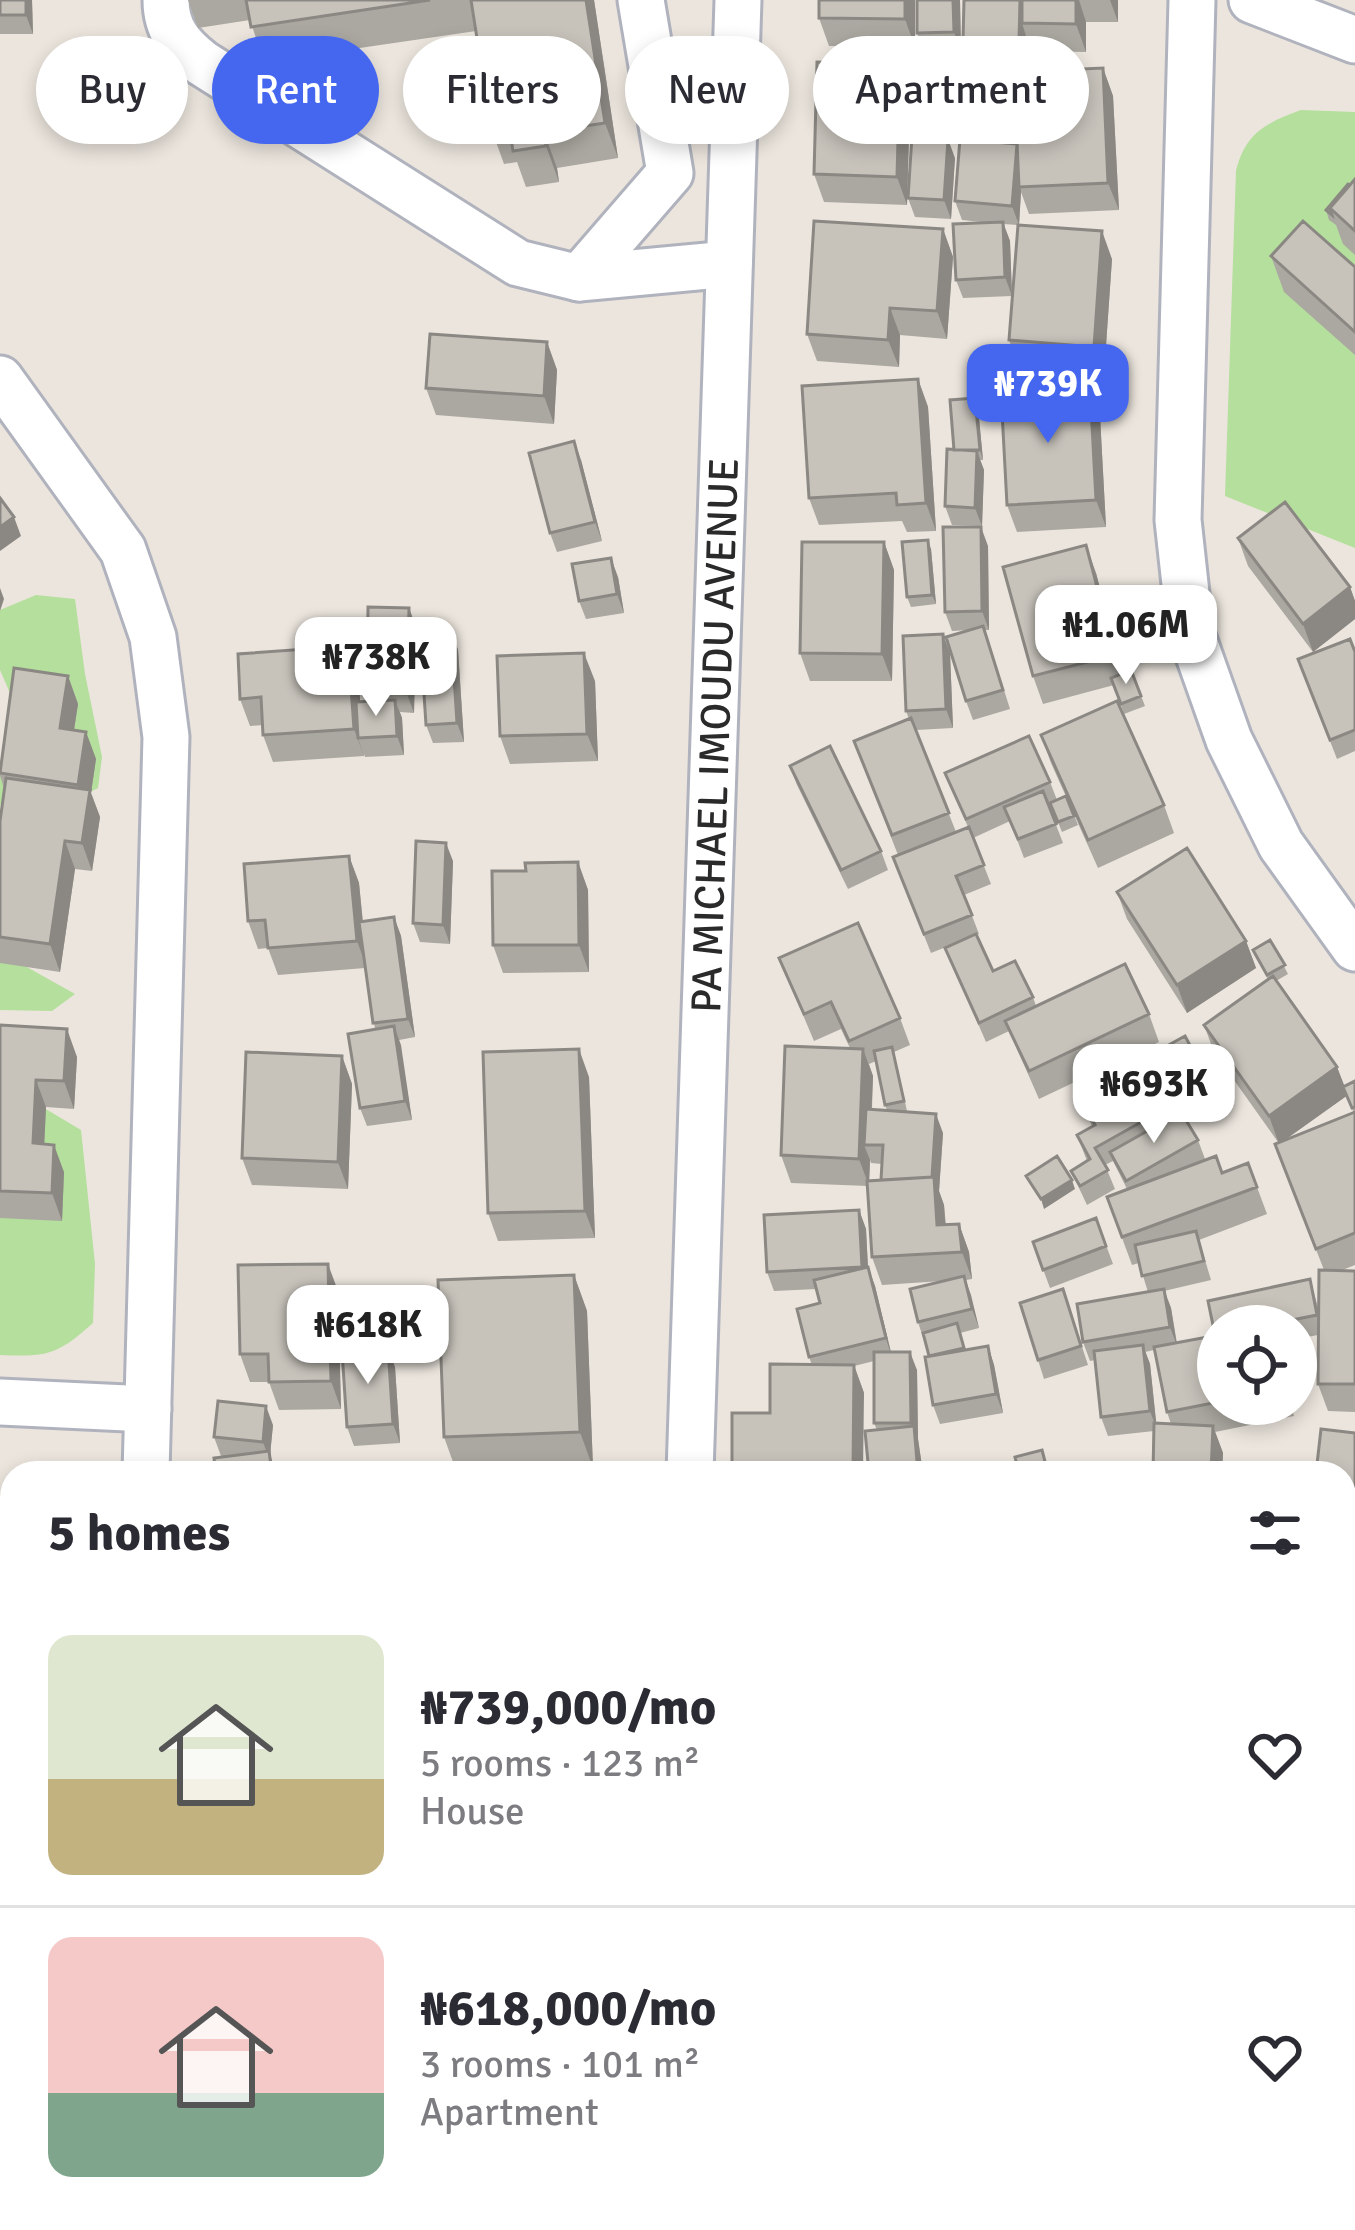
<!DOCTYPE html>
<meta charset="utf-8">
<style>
:root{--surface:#fff;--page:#f2f2f3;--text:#2b2b33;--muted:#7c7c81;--line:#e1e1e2;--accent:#4567f0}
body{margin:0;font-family:Signika,sans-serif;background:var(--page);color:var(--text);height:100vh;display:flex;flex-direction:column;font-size:45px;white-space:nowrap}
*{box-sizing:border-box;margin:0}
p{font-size:39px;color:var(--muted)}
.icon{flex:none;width:66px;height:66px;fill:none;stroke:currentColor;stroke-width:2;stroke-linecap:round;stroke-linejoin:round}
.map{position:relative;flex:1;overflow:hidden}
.panel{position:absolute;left:0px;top:1461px;width:1356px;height:771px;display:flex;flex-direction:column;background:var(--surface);border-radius:36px 36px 0 0;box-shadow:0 6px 18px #0003}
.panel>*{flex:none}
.banner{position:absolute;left:36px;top:36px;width:1284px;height:108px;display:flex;gap:24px}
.controls{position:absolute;left:1197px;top:1305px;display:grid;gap:24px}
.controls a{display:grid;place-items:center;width:120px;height:120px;border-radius:50%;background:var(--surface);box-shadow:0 6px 18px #0003;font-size:60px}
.price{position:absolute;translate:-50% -102px;padding:0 27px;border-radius:24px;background:#fff;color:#222;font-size:39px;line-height:78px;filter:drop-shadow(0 3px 6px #0008)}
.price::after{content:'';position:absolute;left:50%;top:72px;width:36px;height:27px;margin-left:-18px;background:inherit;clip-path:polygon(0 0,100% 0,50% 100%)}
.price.current{background:var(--accent);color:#fff}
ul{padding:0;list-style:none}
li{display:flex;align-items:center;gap:36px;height:300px;padding:0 48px}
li+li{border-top:3px solid var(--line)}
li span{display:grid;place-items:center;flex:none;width:336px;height:240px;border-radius:24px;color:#555}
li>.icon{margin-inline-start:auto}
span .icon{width:144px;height:144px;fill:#fffc;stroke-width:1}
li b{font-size:51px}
h2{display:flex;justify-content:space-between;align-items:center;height:144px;padding:0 48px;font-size:51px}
.chip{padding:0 42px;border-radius:54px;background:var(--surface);box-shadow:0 6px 18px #0003;font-size:42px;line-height:108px}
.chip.current{background:var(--accent);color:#fff}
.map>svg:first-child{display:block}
.green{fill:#b4df9c}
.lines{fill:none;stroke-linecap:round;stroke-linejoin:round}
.minor-casing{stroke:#b0b3bd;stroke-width:51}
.minor{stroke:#fff;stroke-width:45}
.wall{fill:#aba8a1;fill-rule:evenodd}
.shaded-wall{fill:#8b8883}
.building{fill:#c7c3bb;stroke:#8b8883;stroke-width:3}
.labels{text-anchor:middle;stroke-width:10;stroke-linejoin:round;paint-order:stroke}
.street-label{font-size:42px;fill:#2a2a2a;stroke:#fff}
</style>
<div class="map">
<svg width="1355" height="2230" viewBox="0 0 1355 2230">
<rect width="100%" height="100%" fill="#ebe5dd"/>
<path class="green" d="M1301 110 1355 112V548L1225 496 1236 171C1245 134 1265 123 1301 110Z
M36 595 75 599 85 674 102 757 98 788 69 803 13 756 0 807V767L10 693 0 670V610Z
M0 952 75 994 52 1011 0 1010Z
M0 1096 29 1099 81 1130 95 1264 93 1323C57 1355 48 1357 0 1355Z"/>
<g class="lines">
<g class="minor-casing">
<g id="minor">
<path d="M166 0C166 29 180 46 202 63L518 263 579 278 729 264"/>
<path d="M1192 0 1178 520 1190 630 1229 740 1281 845 1355 948"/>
<path d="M1252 0 1355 40"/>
<path d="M579 278 670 173 641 0"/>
<path d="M0 379 123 550 153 637 166 737 146 1473"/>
<path d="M0 1402 148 1409"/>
<path id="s1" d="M690 1473 738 0"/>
<path d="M1344 1866 1355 1868"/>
<path d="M35 2230 38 2220"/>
<path d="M593 2230 596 2220"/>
<path d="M706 2230 708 2220"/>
<path d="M930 2230 932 2220"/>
</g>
</g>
<use href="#minor" class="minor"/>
</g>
<path class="wall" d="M0 0H32L33 34H0Z
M188 0H594L618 158 557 168 559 182 526 187 517 162 504 164 491 128 476 31 264 62 250 20 198 28Z
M819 0H915V47L829 46 819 18Z
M960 0 961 51 950 52 957 70 954 138 909 135 907 205 824 202 814 174 900 65 904 75 923 50 917 33Z
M964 0H1118V22H1086V52L1032 51 1026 36V60H1018L1022 72 1103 68 1113 96 1119 210 1029 214 1021 192 1019 225 1112 259 1104 374 1019 368 1009 340 1018 225 1003 224 1010 241 1012 296 963 298 956 280 991 223 962 220 955 201 1017 144 1016 126 970 127 963 108 968 53 963 41Z
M955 158 951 219 915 217 908 198Z
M1355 179V255L1343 244 1336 225 1329 220 1326 210Z
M943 229 953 257 947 339 900 335 899 367 817 361 807 334Z
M1271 256 1355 267V355L1284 292Z
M547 342 557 370 554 424 436 415 426 388Z
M918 379 928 407 936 531 907 532 902 521 819 525 809 498Z
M1090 388 1100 416 1106 527 1017 532 1007 505Z
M975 398 978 408 983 460H980L984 470 982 526 952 525 945 506 954 450Z
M581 460 602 541 557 552 550 533Z
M1238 538 1350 587 1355 601V619L1313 652 1248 566Z
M884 542 894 570 892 681H810L800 653Z
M988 546 989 630H985L1010 709 973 720 966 701 969 630 952 631 945 612Z
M931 549 936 604 911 607 907 597Z
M1096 573 1122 674 1131 670 1145 706 1124 714 1114 685 1043 704 1033 676Z
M618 577 624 613 586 619 579 601Z
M409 608 416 627 414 713 400 712 402 718 404 755 365 757 364 754V756L273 762 263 735V725L250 726 240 699 358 674 360 701H370L367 692Z
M451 631 458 650 464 742 433 743 426 725Z
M1355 652V751L1337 759 1298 659Z
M950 653 953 728 916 730 956 832 968 827 945 773 1050 782 1057 800 1066 796 1078 825 1062 832 1050 803 1048 804 1063 843 1024 858 1010 821 973 838 991 884 964 895 979 934 976 935 993 971 1033 997 1036 1006 1149 1014 1159 1042 1039 1099 1009 1031 986 1042 945 948 956 943 931 953 893 857 898 855 864 768 909 719 906 711Z
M68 676 78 704 74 730 86 732 96 759 91 793 100 817 92 871 75 869 60 972 0 963V820L4 788 0 776V765Z
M595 681 598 761 510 764 500 736Z
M1041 735 1164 805 1174 833 1098 868 1051 763Z
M790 766 881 851 888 870 848 889 797 785Z
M349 856 359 883 363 922 394 917 401 936 415 1037 399 1040 412 1120 367 1126 360 1108 375 1029 365 968 278 975 268 948 258 949 248 921Z
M453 861 450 944 420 942 413 923Z
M578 862 588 890 589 972 503 973 493 945Z
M1117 892 1246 941 1256 968 1187 1013 1127 919Z
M1270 940 1288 974 1276 981 1337 1067 1344 1086 1355 1081V1265L1340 1271H1355V1412L1328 1411 1318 1384V1335L1296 1339V1326H1218V1404H1291L1294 1416 1215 1432 1223 1453 1222 1473H1153L1154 1431 1108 1436 1101 1417 1095 1360 1090 1361 1083 1342 1077 1304 1148 1292 1139 1263 1132 1265 1107 1197 1127 1189 1113 1161 1105 1165 1115 1189 1087 1205 1071 1171 1087 1161 1077 1135 1092 1126 1078 1094 1148 1054 1175 1103 1179 1113 1181 1112 1198 1140 1205 1159 1201 1161 1216 1156 1222 1173 1248 1163 1267 1214 1199 1240 1211 1280 1164 1291 1171 1308 1177 1343 1215 1335 1208 1301 1310 1279 1318 1307 1319 1270H1324L1275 1144 1278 1142 1214 1052 1204 1025 1268 979 1253 950ZM1346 1096 1354 1113 1285 1140ZM1154 1350 1167 1412 1171 1424 1156 1423 1150 1364 1145 1352Z
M779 958 900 1018 910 1045 894 1052 907 1111 903 1112 943 1133 939 1191 944 1205 946 1225 959 1224 969 1252 972 1279 966 1280 979 1328 960 1333 965 1350 988 1346 994 1365 1003 1413 940 1424 933 1405 929 1356 918 1322 942 1281 882 1285 872 1257 868 1186 791 1183 781 1155 850 1048 841 1029 814 1041ZM876 1061 885 1105 887 1110 872 1109 873 1076 869 1064ZM870 1160 871 1163 882 1164 881 1180 869 1181Z
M0 1025 77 1057 74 1109 46 1107 44 1144 64 1172 62 1221 0 1218Z
M1156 1052 1210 1083 1217 1102 1188 1117 1163 1071Z
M342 1056 352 1084 348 1189 252 1185 242 1158Z
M589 1077 595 1238 498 1241 488 1213Z
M859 1210 866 1229 868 1268 875 1286 891 1352 917 1370 918 1439 923 1473H869L877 1430 874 1423V1361L854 1366 864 1393 812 1365 809 1357 820 1303 817 1289 774 1291 767 1272Z
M1096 1218 1113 1264 1050 1288 1033 1242Z
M574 1275 587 1311 593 1468 457 1473 444 1437Z
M1063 1289 1088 1365 1044 1379 1038 1360Z
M338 1291 341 1409 279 1410 269 1382H250L240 1354Z
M395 1367 400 1443 354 1446 347 1427Z
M273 1425 270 1455 276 1473H216L227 1457 221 1456 214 1437Z
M1355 1433V1718L1344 1717V1473Z
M0 1555 12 1557V1665L0 1663Z
M0 1763H6L12 1778 10 1871 0 1870Z
M1344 1937 1355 1939V2210L1344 2209Z
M149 2220H294L293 2230H152Z
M370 2220H479L476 2230H374Z
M1060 2220H1117L1118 2230H1063Z"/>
<path class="shaded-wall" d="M26 0H32L33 34 26 15Z
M586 0H594L618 158 605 123Z
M905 0H915V47L905 19Z
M953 0H960L961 51 954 32Z
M1020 0H1027L1022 23 1026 36V60L1019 41Z
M1076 0H1079L1086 22V52L1076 24Z
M1110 0H1118V22Z
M950 51 957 70 954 138 947 119Z
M900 65 910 93 902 117 909 135 907 205 897 177Z
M1103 68 1113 96 1119 210 1108 183Z
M544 132 557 168 559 182 546 146Z
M948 139 955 158 951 219 944 200Z
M1017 144 1021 192 1019 225 1012 206Z
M1003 222 1010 241 1012 296 1005 277Z
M943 229 953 257 947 339 937 311Z
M1102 231 1112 259 1104 374 1094 347Z
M890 308 900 335 899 367 888 340Z
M547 342 557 370 554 424 544 396Z
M918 379 928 407 936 531 926 503Z
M1090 388 1100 416 1106 527 1096 500Z
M975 398 978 408 983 460 980 450Z
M574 441 581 460 602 541 595 522Z
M977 451 984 470 982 526 975 508Z
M14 517 21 536 0 551V527Z
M981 527 988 546 989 630 982 611Z
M928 540 931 549 936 604 932 595Z
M884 542 894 570 892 681 882 654Z
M1086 545 1096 573 1125 683 1115 655Z
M611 558 618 577 624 613 617 594Z
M1350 587 1355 601V619L1313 652 1303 624Z
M0 588 4 599 0 611Z
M409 608 416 627 414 713 407 694Z
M451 631 458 650 464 742 457 723Z
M943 634 950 653 953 728 946 709Z
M348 646 358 674 363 738H358L364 756 354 729Z
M584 653 595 681 598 761 587 734Z
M68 676 78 704 70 756 60 728Z
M395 700 402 718 404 755 397 736Z
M86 732 96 759 91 793 100 817 92 871 82 843 87 810 78 785Z
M65 841 75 869 60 972 50 944Z
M446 843 453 861 450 944 443 925Z
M349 856 359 883 367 968 357 941Z
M578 862 588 890 589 972 579 945Z
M394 917 401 936 415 1037 408 1019Z
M1246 941 1256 968 1187 1013 1177 985Z
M394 1026 401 1045 412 1120 405 1101Z
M67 1029 77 1057 74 1109 64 1081Z
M579 1049 589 1077 595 1238 585 1211Z
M863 1049 873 1076 870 1145H864L870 1160 869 1186 859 1159Z
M342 1056 352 1084 348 1189 338 1162Z
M1337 1067 1348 1095 1279 1144 1269 1116Z
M36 1080 46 1107 43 1171 33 1143Z
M936 1114 943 1133 939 1191 944 1205 947 1253 937 1225 932 1184Z
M54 1145 64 1172 62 1221 52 1193Z
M1072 1180 1075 1189 1044 1209 1041 1199Z
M859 1210 866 1229 868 1268 875 1286 892 1357 862 1267Z
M959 1224 969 1252 972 1279 962 1252Z
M328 1264 338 1291 341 1409 331 1381Z
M574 1275 587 1311 593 1468 580 1432Z
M964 1276 971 1295 979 1328 972 1309Z
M1164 1289 1171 1308 1177 1346 1170 1327Z
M1143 1345 1150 1364 1157 1430 1150 1411Z
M988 1346 994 1365 1003 1413 996 1394Z
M388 1348 395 1367 400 1443 393 1424Z
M910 1352 917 1370 918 1439 923 1473H918L914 1430 911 1423Z
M854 1365 864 1393 863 1473H853Z
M266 1406 273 1425 270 1455 276 1473H272L270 1461 263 1442Z
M1213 1426 1223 1453 1222 1473H1211Z
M6 1763 12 1778 10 1871 0 1844Z
M222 2220H233V2230H221Z
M281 2220H294L293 2230H280Z
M462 2220H479L476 2230H460Z
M881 2220H890L893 2230H880Z"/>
<path class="building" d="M0 0H26V15H0Z
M246 0H430L251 27Z
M471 0H586L605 123 544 132 546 146 513 151 509 126 491 128Z
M819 0H905V19L819 18Z
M917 0H953L954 32 917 33Z
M964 0H1020L1019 41H963Z
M1022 0H1076V24L1022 23Z
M905 49 950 51 947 119 902 117Z
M1015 52V107L963 108 962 53Z
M817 62 900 65 897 177 814 174Z
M1103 68 1108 183 1019 187 1014 72Z
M912 136 948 139 944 200 908 198Z
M960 139 1017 144 1012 206 955 201Z
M1355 179V231L1330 208Z
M1348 184 1350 185 1330 208 1332 215 1326 210Z
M814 221 943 229 937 311 890 308 888 340 807 334Z
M1303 221 1355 267V332L1271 256Z
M1003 222 1005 277 956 280 953 224Z
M1018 225 1102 231 1094 347 1009 340Z
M430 334 547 342 544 396 426 388Z
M918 379 926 503 897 505 896 493 809 498 802 386Z
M1090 388 1096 500 1007 505 1001 393Z
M975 398 980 450H954L950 400Z
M574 441 595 522 550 533 529 453Z
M947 449 977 451 975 508 945 506Z
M0 498 14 517 0 527Z
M1285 502 1350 587 1303 624 1238 538Z
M943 527H981L982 611 945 612Z
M928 540 932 595 907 597 902 542Z
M802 542H884L882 654 800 653Z
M1086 545 1115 655 1033 676 1003 567Z
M611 558 617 594 579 601 572 564Z
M368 607 409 608 407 694 367 692Z
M983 626 1003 690 966 701 946 637Z
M451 631 457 723 426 725 420 632Z
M943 634 946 709 906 711 903 636Z
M1350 639 1355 652V730L1330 740 1298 659Z
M348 646 354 729 263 735 261 697 240 699 238 654Z
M584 653 587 734 500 736 497 656Z
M14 668 68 676 60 728 86 732 78 785 0 773Z
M1131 670 1141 696 1121 704 1111 678Z
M395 700 397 736 358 738 356 702Z
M1117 701 1164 805 1088 840 1041 735Z
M911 718 949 813 892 835 854 741Z
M1029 736 1050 782 966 819 945 773Z
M830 746 881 851 841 870 790 766Z
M6 778 90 790 82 843 65 841 50 944 0 937V821Z
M1043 791 1056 824 1018 839 1004 807Z
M1066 796 1074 816 1058 822 1050 803Z
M969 827 984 865 956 876 972 915 924 934 893 857Z
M416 841 446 843 443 925 413 923Z
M1187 848 1246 941 1177 985 1117 892Z
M349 856 357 941 268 948 265 920 248 921 244 864Z
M578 862 579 945H493L492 871H526L525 863Z
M394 917 408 1019 373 1023 359 922Z
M858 923 900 1018 849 1041 831 1002 804 1014 779 958Z
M976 934 993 971 1015 961 1033 997 979 1023 945 948Z
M1270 940 1285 965 1267 975 1253 950Z
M1125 964 1149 1014 1029 1071 1005 1021Z
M1273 976 1337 1067 1269 1116 1204 1025Z
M0 1025 67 1029 64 1081 36 1080 33 1143 54 1145 52 1193 0 1191Z
M394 1026 405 1101 360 1108 348 1034Z
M1185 1036 1210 1083 1181 1098 1156 1052Z
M785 1046 863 1049 859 1159 781 1155Z
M892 1047 904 1101 885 1105 874 1051Z
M579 1049 585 1211 488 1213 483 1052Z
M246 1052 342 1056 338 1162 242 1158Z
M1148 1054 1175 1103 1095 1148 1108 1170 1080 1186 1071 1171 1090 1159 1077 1135 1095 1125 1078 1094Z
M1355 1081V1107L1352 1108 1343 1087Z
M866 1109 936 1114 932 1177 881 1180 883 1145H864Z
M1181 1112 1198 1140 1126 1181 1110 1152Z
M1355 1112V1233L1316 1249 1275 1144Z
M1057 1156 1072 1180 1041 1199 1026 1176Z
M1216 1156 1222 1173 1248 1163 1257 1187 1122 1237 1107 1197Z
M934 1177 937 1225 959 1224 962 1252 872 1257 867 1181Z
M859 1210 862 1267 767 1272 764 1215Z
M1096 1218 1106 1246 1043 1270 1033 1242Z
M1196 1231 1204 1261 1142 1276 1135 1245Z
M328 1264 331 1381 269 1382 268 1354H240L238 1265Z
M868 1267 886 1338 809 1357 797 1309 820 1303 814 1280Z
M1319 1270 1355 1271V1384H1318Z
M574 1275 580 1432 444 1437 438 1280Z
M964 1276 972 1309 918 1322 910 1289Z
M1310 1279 1317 1315 1262 1326H1218V1335H1215L1208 1301Z
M1063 1289 1081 1346 1038 1360 1020 1303Z
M1164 1289 1170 1327 1083 1342 1077 1304Z
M957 1323 964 1348 929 1356 923 1333Z
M1218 1335V1402L1167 1412 1154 1347Z
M1143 1345 1150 1411 1101 1417 1094 1351Z
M988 1346 996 1394 933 1405 925 1357Z
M388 1348 393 1424 347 1427 342 1351Z
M874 1352H910L911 1423H874Z
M770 1364 854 1365 853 1473H732V1413H770Z
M218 1401 266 1406 263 1442 214 1437Z
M1154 1423 1213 1426 1211 1473H1153Z
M914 1426 918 1473H869L865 1431Z
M1321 1429 1355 1433V1587L1344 1585V1473H1316Z
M1042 1450 1048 1473H1019L1015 1457Z
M269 1451 272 1473H216L214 1458Z
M0 1555 12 1557V1617L9 1638 0 1637Z
M1344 1594 1355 1596V1684L1344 1683Z
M0 1763H6L0 1844Z
M1344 1937 1355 1939V1999L1344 1997Z
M1344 2006 1355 2009V2068L1344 2065Z
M1344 2076 1355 2077V2183L1344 2182Z
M159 2220H222L221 2230H159Z
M232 2220H281L280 2230H231Z
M383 2220H462L460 2230H425Z
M742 2220H881L880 2230H740Z
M1060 2220H1112L1113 2221 1061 2227Z"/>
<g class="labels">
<g class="street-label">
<text dy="15" stroke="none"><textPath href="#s1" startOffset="738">PA MICHAEL IMOUDU AVENUE</textPath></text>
</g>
</g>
</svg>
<div class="controls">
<a><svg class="icon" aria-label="locate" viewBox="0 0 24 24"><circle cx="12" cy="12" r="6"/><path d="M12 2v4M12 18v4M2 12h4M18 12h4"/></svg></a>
</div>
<b class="price current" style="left:1048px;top:446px">₦739K</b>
<b class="price" style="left:1126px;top:687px">₦1.06M</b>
<b class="price" style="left:376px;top:719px">₦738K</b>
<b class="price" style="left:1154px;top:1146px">₦693K</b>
<b class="price" style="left:368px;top:1387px">₦618K</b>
<div class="banner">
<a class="chip">Buy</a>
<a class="chip current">Rent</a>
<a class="chip">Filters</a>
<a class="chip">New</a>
<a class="chip">Apartment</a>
</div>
<section class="panel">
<h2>5 homes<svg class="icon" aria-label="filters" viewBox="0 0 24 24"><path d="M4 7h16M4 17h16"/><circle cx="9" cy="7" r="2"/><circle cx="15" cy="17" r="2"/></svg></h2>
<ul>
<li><span style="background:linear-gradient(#dfe7d0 60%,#c2b280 0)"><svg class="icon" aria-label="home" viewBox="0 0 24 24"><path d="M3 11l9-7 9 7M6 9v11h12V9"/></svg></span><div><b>₦739,000/mo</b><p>5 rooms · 123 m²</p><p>House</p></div><svg class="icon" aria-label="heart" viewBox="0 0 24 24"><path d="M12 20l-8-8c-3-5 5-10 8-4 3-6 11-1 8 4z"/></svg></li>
<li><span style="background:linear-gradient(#f6c9c9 65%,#7fa58c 0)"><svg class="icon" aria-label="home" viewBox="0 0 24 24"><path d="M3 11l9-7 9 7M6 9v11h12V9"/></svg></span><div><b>₦618,000/mo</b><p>3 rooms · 101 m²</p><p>Apartment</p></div><svg class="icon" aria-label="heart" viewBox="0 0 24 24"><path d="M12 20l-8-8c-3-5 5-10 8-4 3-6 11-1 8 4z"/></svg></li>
</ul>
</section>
</div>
